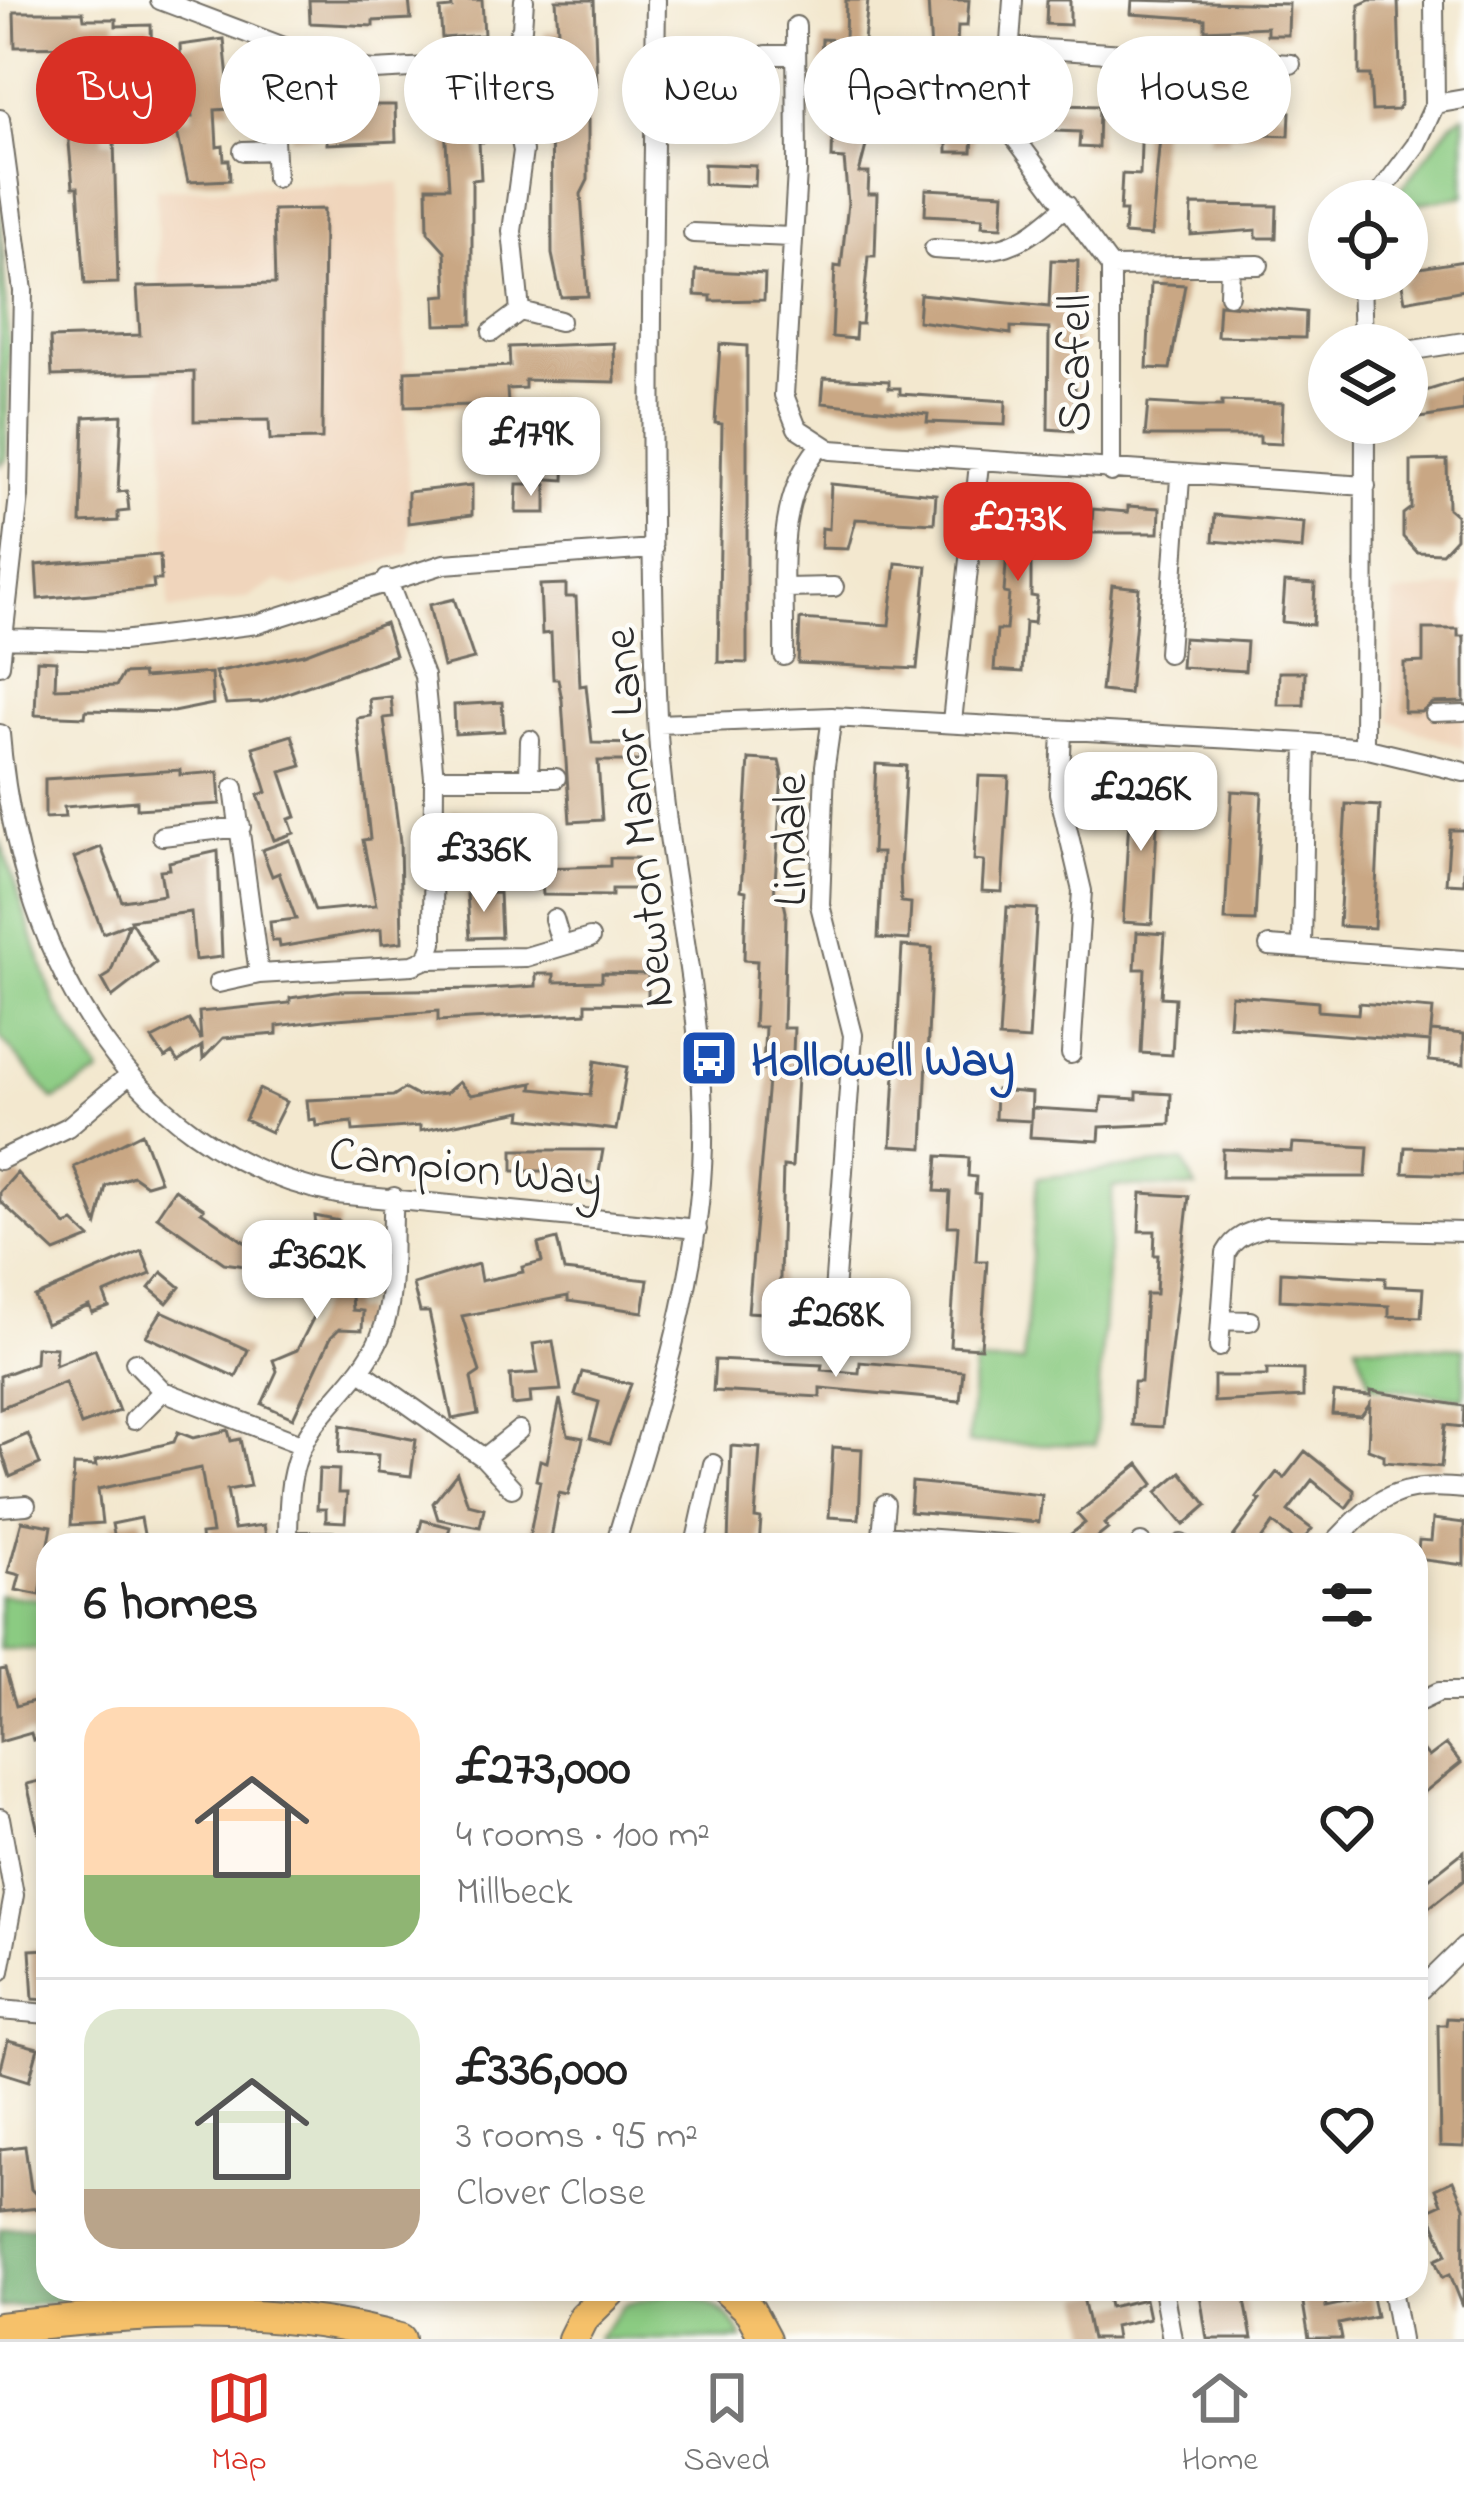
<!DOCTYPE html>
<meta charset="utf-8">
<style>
:root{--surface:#fff;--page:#f6f6f6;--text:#222;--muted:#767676;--line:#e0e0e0;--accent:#d93025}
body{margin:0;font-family:"Indie Flower",sans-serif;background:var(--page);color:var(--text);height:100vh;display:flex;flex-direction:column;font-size:45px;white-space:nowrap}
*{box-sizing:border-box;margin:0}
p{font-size:39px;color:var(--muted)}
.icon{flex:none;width:66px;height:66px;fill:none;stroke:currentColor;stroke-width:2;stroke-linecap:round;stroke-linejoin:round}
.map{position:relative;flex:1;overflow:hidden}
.panel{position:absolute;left:36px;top:1533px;width:1392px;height:768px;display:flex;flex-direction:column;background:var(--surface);border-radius:36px;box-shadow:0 6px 18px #0003}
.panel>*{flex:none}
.hud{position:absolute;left:36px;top:36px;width:1392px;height:108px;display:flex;gap:24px}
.buttons{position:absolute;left:1308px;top:180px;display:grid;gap:24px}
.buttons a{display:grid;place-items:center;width:120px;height:120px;border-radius:50%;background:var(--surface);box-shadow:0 6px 18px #0003;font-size:60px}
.price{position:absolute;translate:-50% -102px;padding:0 27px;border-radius:24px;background:#fff;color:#222;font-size:39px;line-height:78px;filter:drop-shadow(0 3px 6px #0008)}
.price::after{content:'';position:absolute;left:50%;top:72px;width:36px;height:27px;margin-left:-18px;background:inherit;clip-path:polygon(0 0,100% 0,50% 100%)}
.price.on{background:var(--accent);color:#fff}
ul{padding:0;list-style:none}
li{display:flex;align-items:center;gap:36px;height:300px;padding:0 48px}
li+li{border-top:3px solid var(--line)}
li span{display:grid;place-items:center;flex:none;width:336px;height:240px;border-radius:36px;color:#555}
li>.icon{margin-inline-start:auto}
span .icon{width:144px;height:144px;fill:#fffc;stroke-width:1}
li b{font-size:51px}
h2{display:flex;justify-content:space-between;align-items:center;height:144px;padding:0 48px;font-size:51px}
.chip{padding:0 42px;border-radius:54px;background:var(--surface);box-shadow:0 6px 18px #0003;font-size:42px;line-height:108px}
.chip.on{background:var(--accent);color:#fff}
.tab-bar{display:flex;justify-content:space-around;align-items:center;height:168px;border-top:3px solid var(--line);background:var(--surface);font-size:33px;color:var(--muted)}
.tab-bar a{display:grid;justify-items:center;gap:6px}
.tab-bar .on{color:var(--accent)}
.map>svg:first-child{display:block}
.built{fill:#f0d5bc}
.green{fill:#8bcb82;stroke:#5b7b56;stroke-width:3}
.forest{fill:#70af70;stroke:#4e6d4e;stroke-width:3}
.building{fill:#c9a784}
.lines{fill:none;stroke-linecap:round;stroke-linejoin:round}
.pedestrian-casing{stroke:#716d64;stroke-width:18}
.minor-casing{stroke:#716d64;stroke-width:22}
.trunk-casing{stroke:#716d64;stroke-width:34}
.pedestrian{stroke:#fff;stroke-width:14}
.minor{stroke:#fff;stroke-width:18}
.trunk{stroke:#f6c16b;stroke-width:30}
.labels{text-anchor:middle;stroke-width:9;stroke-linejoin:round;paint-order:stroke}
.street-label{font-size:48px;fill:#2b2b2b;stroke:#fdfcf7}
.transit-label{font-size:48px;font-weight:bold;fill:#164399;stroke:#fdfcf7;text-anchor:start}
</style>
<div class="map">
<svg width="1464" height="2339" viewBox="0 0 1464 2339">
<rect width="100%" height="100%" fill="#fdfcf7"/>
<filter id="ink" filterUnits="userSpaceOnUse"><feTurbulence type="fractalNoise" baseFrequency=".00833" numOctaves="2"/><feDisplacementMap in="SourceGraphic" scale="24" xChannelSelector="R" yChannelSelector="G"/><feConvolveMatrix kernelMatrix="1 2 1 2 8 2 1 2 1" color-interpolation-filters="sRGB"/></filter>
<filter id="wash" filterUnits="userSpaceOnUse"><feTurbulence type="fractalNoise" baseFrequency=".004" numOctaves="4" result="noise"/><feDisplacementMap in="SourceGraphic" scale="48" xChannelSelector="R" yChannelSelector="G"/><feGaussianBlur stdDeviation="2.7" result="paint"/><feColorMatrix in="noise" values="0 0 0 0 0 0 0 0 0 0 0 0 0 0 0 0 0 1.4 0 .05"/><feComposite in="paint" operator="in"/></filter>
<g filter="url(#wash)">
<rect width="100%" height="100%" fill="#f3e8cf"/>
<path class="built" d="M400 183 410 553 297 588 277 581 248 598 169 610 156 189Z
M1464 585V748L1390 721 1394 594Z"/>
<path class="green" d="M1464 115V196L1407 205 1392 201 1452 123Z
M0 205 9 353 6 460 0 465Z
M0 840 55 1003 100 1074 54 1100 0 1037Z
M1183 1161 1196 1188 1113 1186 1095 1445 968 1443 975 1363H1023L1037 1178Z
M1356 1344 1464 1348V1398L1371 1385Z
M0 1595 48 1600V1649H0Z
M674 2291C705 2298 729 2309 743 2339H597L624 2305Z"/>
<path class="forest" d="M48 2225V2289H363L115 2293 0 2308V2228Z"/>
<g id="blocks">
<path class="building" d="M309 0H409L411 19 373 21V26L310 23Z
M451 0H482L484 35 442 38 440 9 452 8Z
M556 0H594L597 86H590L588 96V180L581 194 588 296 561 297 552 254 551 61H546L544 32 558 31Z
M846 0H868L858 103H862L860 139 866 146 859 173H869L868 194H877L875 256H868L862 324H856L855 339 832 337 835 266 841 267 848 203 844 159 832 158 833 121 823 120 820 84 822 39 845 40Z
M928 0H969L967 26H958L956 64 965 65 964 130 973 131 972 152H947V142H936Z
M1047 0H1070V25L1046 24Z
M1132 0 1289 4 1288 35H1267V27L1205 30V19L1131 14Z
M1370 0H1398L1401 103 1397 110 1372 111 1370 75H1359V5Z
M14 12H83L84 19H116V26L151 25 152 60 122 61V51L87 52V46L15 47Z
M224 39 231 109 215 110 217 147 223 146 224 160H229L230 180 188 182 178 136 154 118 192 117 188 67H181L180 45Z
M718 43H745V117H718Z
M475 80 484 142H479L481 179 472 180V324L436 325 435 296 447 295 445 251 428 232 427 187H449L442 83Z
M1143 82 1165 83 1151 236 1124 234 1126 211H1120L1122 174 1140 175Z
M63 91 105 95 103 141H114L118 283 85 284 78 187H73L67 121H61Z
M1031 95H1057L1056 122 1031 121Z
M324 99V105H395L396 141 327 144V136L291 137 290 100Z
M1057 105 1099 106 1098 148 1079 147 1080 132 1056 131Z
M1210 109 1290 112 1289 136 1229 134V140L1209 139Z
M704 164 756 166 755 186 704 184Z
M926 189 1004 193 1002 227 982 226 983 218 925 215Z
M1192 205 1277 206 1276 238H1256V230L1191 235Z
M324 209 322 439 270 440 269 420 194 421V372L52 376 50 338 140 335 137 287 275 284 273 210Z
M1051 260 1078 261 1074 431 1048 429 1049 329 1011 327V334L918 321 920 294 1049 307Z
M1464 261V290L1405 301 1401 279H1407V270Z
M696 270 765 274 764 300 711 301V296L695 295Z
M1151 283 1185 285 1170 369 1147 368Z
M1219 304 1306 312 1305 338 1217 336Z
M614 343 615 382 525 380V388L507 389 508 404 405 407V371L510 366 509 347Z
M720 344 747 346V663L718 662 722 424 715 423Z
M824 378 889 381V388H900V394L1006 401 1005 425 927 422 928 414 822 403Z
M1464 379V411L1420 418 1416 394Z
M551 400 567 401V420L577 421 576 447H565L564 480 534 478 535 450 548 451Z
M1222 401 1283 403 1281 444 1260 443V436H1145L1148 403 1200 406H1222Z
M122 415 118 492 127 491 129 511 118 512V521L81 523 84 417Z
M1447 460 1448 508 1456 515V538L1442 553 1417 552 1403 537V514L1411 508V461Z
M517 484H546V513H516Z
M831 484 936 494 934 523 856 519 848 549 821 548 822 528 829 529Z
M472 485V515L408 523V492Z
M1011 493 1037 496 1031 562V596L1037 597 1034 623 1025 622 1022 672 994 670 997 630H1006L1009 594 1004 593Z
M1128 506 1160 508 1159 533H1091L1093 509 1128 512Z
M1215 515 1304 523 1302 549 1213 541Z
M160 555 161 580H153L154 588 38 599 36 565Z
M896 563 927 566 917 669 798 663 800 619 889 625Z
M1285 582 1315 584 1313 625 1282 622Z
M566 584V597H576L580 686 586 685 592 743 640 744V761H598L602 820 570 822 562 700 558 679H553L551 633 542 634 540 585Z
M1112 585 1139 588 1129 694 1101 691Z
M454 599 474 659 443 667 429 605Z
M385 623 395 655 262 702 226 704 215 672 304 654Z
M1423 629H1458V636H1464V702L1433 703 1422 712H1404V663L1423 662Z
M1183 638 1247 642 1245 671 1181 667Z
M37 660 56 661 55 688 116 686 123 674 142 673 143 678 211 673 213 704 173 712 86 710 85 717 35 715Z
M1279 672H1305L1304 705H1278Z
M391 697 393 717 384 718 400 842 402 942 382 944 381 929 280 947 279 941H272L270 922 296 919 279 873 272 876 262 850 290 840 315 911 376 905 363 840 370 839 357 718 371 716 369 699Z
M502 702 504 731 455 734 454 705Z
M292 735 302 766 281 772 296 817 289 819 294 833 274 840 258 795 267 792 253 747Z
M749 759 779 761 782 774 774 898H783L786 912 783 1028H794L792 1077H797L792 1167 783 1166 779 1314 748 1312 769 1069H763L765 1027H754L757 961 744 960 746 891 741 890Z
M876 764 906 766 900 870 901 902 911 903 909 940 878 938 882 853H872Z
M180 770V775L218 772 220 804 137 809V801L64 807 65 817 45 818V779Z
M979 776 1009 777 1002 892 982 891 984 861 974 860Z
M1131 783 1159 785 1152 924 1123 922Z
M1232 791 1262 793 1255 921 1225 920Z
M1346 804 1380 806 1374 928 1339 926Z
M453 811 536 820 531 847 449 841Z
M1450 830H1464V884L1446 883Z
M101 847 122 901 164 895 160 870 170 869 169 862 218 851 222 957 195 960 191 912 130 920 156 963 112 997 102 979 110 974 129 923 103 933 74 858Z
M610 858H637V889H612V896L543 895 541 868 610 866Z
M499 893 501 937 470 938 467 894Z
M1007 907 1037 909 1029 1040 999 1038Z
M1137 932 1165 934 1161 997 1175 998 1172 1055 1141 1053 1145 969H1135Z
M902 946 932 948 923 1148 891 1146Z
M602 973 648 974V1004L586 1003V1013L471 1019 438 1021V1011L324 1020 277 1026V1034L223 1038 203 1059 202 1046 178 1062 172 1053 165 1058 152 1039 189 1020 201 1040 199 1012 290 1003V998L336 991 486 989 536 986V974H554V982L602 981Z
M1231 995 1318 1002V1011L1358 1014 1359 1003 1433 1009 1430 1040 1431 1031 1464 1034V1064L1429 1061 1430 1042 1229 1026Z
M595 1061 627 1067 616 1130 521 1118 522 1111 420 1131V1126L353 1131 352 1122 316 1126 315 1119 309 1120 307 1100 393 1096 404 1089 417 1096 446 1093 459 1082 471 1095 533 1083 532 1089 590 1095Z
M259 1089 286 1102 271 1132 245 1120Z
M996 1090 1032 1093 1031 1121 995 1119Z
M1137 1092 1171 1094 1170 1124 1100 1127 1099 1141 1030 1137 1032 1108 1100 1112 1102 1097 1137 1099Z
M142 1133 160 1181 146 1185 133 1176 106 1186 97 1224 74 1167Z
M1293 1143 1368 1147 1366 1177H1222L1223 1149 1292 1152Z
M1405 1147 1464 1149V1175L1403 1173Z
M513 1150H603L597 1184 566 1179 559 1171H513Z
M938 1156 969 1158 968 1176 976 1177 975 1193 980 1194 976 1261H987L981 1348 950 1346 958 1226H948L950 1192 935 1191Z
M17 1173 66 1225 73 1222 90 1238 55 1252 0 1201V1192Z
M175 1189 204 1209 201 1212 288 1272 224 1263 157 1216Z
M1141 1193 1189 1196 1162 1427 1132 1425 1134 1382H1141L1146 1294H1156L1158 1255H1154L1155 1231H1139Z
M315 1216 339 1221 334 1242 347 1241 352 1310 363 1311 362 1330 339 1329 331 1337 293 1418 262 1404 277 1371 273 1360 297 1350 321 1303 320 1278 306 1273 319 1262Z
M557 1239 564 1271 648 1280 643 1312 568 1301V1296L462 1316 480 1372 471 1378 478 1414 452 1419 429 1312H420L413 1284 478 1264 481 1281 523 1272 522 1267 542 1262 538 1244Z
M142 1251 151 1274 104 1294 109 1307 92 1313 89 1306 46 1324 35 1297Z
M162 1272 180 1287 167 1303 149 1288Z
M1281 1272 1385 1278V1286L1423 1288 1421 1317 1389 1316V1306L1280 1300Z
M162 1311 248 1350 236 1377 146 1336Z
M553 1341 561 1390 530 1392 531 1403 512 1405 510 1375 538 1373 533 1344Z
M36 1347 56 1348 55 1365 95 1349 119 1411 81 1425 65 1382 0 1408V1376L35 1363Z
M715 1360 822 1365 821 1370 859 1373 860 1362 963 1371 960 1401 820 1388V1397L713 1391Z
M1267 1369 1303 1370V1397L1214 1402V1376H1267Z
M582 1372 631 1384 609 1444 590 1438 599 1402 575 1395Z
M1371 1391 1464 1406 1463 1427 1445 1425 1441 1467 1384 1462V1455L1368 1449 1370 1404 1361 1416 1332 1414 1334 1393 1371 1396Z
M560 1399 568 1435 583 1438 579 1455 568 1495 559 1493 550 1545H528L540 1481 536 1480 540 1460 547 1462Z
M341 1425 416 1440 411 1476 377 1472 378 1455 339 1453Z
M228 1430 231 1441 240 1439 250 1486 227 1490 234 1529 264 1525 267 1543 202 1545 201 1534 212 1533 201 1468 98 1489 102 1523 71 1525 74 1465 96 1466 95 1461 174 1442 178 1432 193 1438Z
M28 1434 40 1464 10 1477 0 1446Z
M731 1446 760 1448 755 1518 761 1519 759 1545H728Z
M833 1447 862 1449 859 1519 829 1517Z
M1305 1451 1354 1490V1497L1346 1508 1312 1480 1288 1511 1312 1529 1300 1544 1273 1523 1257 1545H1243L1233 1537 1261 1500 1257 1498 1277 1472 1284 1478Z
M1139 1464 1154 1484 1104 1524 1108 1529 1088 1545H1057L1085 1523 1077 1514Z
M319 1469 339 1470 338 1493H347L345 1522 326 1521V1509H317Z
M1181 1472 1207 1505 1184 1525 1157 1492Z
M457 1473 468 1504 484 1508 480 1527 438 1519 433 1503Z
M912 1482 1042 1495 1039 1522 910 1512Z
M141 1518 146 1545H116L112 1524Z
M1433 1519 1464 1523V1565L1417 1559 1419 1540 1431 1541Z
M422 1520 450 1527 445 1545H416Z
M22 1521 52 1526 40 1595 16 1590 20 1575 8 1572Z
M5 1669 16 1706 48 1697V1735L33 1740 31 1733 0 1742V1670Z
M1416 1741 1429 1757 1446 1744 1461 1763 1416 1799Z
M48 1779V1842L41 1843 27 1784Z
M1464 1851V1880L1416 1918V1889Z
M48 1949V2000L33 1999 30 1950Z
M1447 2018 1464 2019V2147L1440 2146 1438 2025H1446Z
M8 2040 38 2048 29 2081 0 2072Z
M25 2146 31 2189 48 2207 0 2212V2149Z
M1453 2181 1464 2207 1463 2307 1450 2274 1443 2277 1436 2259 1447 2254 1428 2210 1441 2204 1435 2189Z
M1205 2289H1243L1252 2339H1207L1200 2294Z
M1107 2292 1110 2307 1145 2299 1149 2318 1114 2326 1116 2339H1092L1083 2297Z
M1324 2294 1326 2307 1372 2297 1376 2316 1339 2324 1342 2339H1309L1302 2297Z"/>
</g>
</g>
<g filter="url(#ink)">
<use href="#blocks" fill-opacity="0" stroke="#716d64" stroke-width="3"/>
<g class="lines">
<g class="pedestrian-casing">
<path id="pedestrian" d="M1433 714 1464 713"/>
</g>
<g class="minor-casing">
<path id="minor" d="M160 0 334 66 374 70 505 63 523 151 512 231 520 311
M1013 0 1005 114 1012 134 1111 267V472
M796 26 797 171 784 395 797 428 831 450 1366 486
M269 42 276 178
M1009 47 1291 64
M766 55H794
M1220 59V93
M505 63 522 28 524 0
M1435 104 1464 99
M0 119 23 291 19 496 0 665
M243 151 273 150
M1374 201 1416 145 1435 104 1434 0
M693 233 791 237
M934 249C1001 254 1017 250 1067 205
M1111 267 1259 265
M1361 279 1363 345
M1229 295 1230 265
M492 332 520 311 560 321
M1407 351 1464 342
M387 579 424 676 434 778 433 943 427 959
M785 588 834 587
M1 638 122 641 257 624 444 564 653 549
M1168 653 1180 478
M784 656C786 584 771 505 819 447
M952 722 979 464
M658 724 832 717 1306 743 1364 748 1464 772
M1062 733 1059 793 1082 891 1071 1054
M0 734C17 940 117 1150 337 1194L697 1229
M1364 748 1365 423
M529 777 530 740
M434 778H556
M234 788 259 974
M162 836 241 827
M554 919 562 946
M1302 945 1306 743
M1269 946 1464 960
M218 983 259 974 413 965 427 959 526 957 590 938
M0 1160 68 1127 129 1075
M832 1320 853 1035 820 905 825 766 832 717
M1221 1320 1250 1321
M1219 1347 1226 1253C1235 1236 1249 1232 1266 1227L1464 1232
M361 1371 484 1458 512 1488
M163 1391 303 1445
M134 1420 163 1391 135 1362
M484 1458 519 1430
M0 1507 26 1505
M883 1535 1015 1545
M288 1541H331
M1141 1543 1143 1545
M288 1545C288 1499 288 1458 318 1420 340 1392 365 1370 380 1337 398 1295 390 1242 394 1197
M615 1545C657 1405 707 1260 703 1112 699 979 663 849 657 716 647 478 653 238 656 0
M695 1545 713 1464
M881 1545 885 1504
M1180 1545 1181 1544
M1332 1545C1377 1496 1398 1482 1464 1489
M1416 1703 1439 1692H1464
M0 1818 14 1895 0 1971
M1416 1994 1464 1947
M0 2010 48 2014
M1163 2289 1172 2339
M1392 2289 1401 2339"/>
</g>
<g class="trunk-casing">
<path id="trunk" d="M726 2289 750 2311 765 2339
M0 2328C130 2313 272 2303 400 2339
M573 2339 584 2317 613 2289"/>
</g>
<use href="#pedestrian" class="pedestrian"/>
<use href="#minor" class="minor"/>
<use href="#trunk" class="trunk"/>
</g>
</g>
<defs>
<g id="bus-square" transform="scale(3)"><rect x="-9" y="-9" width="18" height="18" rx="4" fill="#1a4fb4" stroke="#fdfcf7"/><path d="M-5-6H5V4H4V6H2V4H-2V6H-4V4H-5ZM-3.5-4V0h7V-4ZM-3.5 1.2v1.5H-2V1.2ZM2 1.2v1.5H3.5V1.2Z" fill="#fff"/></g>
</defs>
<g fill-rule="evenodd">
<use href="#bus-square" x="709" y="1058"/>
</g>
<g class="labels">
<g class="street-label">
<text transform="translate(1072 363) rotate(-90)" y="17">Scafell</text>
<text transform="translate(636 818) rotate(-96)" y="17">Newton Manor Lane</text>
<text transform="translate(788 840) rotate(-90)" y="17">Lindale</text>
<text transform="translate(466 1165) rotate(6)" y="17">Campion Way</text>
</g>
<g class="transit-label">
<text x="751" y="1075">Hollowell Way</text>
</g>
</g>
</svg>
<div class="buttons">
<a><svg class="icon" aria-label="locate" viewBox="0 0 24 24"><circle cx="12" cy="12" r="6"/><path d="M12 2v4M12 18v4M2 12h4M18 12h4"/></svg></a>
<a><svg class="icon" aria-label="layers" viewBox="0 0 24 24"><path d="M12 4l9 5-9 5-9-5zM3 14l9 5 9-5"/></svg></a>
</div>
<b class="price" style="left:531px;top:499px">£179K</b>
<b class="price on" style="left:1018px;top:584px">£273K</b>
<b class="price" style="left:1141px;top:854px">£226K</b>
<b class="price" style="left:484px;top:915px">£336K</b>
<b class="price" style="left:317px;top:1322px">£362K</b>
<b class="price" style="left:836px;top:1380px">£268K</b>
<div class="hud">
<a class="chip on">Buy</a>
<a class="chip">Rent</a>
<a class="chip">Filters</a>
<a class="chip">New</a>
<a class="chip">Apartment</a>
<a class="chip">House</a>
</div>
<section class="panel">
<h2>6 homes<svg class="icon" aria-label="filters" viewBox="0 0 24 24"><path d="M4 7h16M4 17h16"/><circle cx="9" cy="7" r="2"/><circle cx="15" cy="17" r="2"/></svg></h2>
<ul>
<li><span style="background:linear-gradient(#ffd9b3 70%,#8fb573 0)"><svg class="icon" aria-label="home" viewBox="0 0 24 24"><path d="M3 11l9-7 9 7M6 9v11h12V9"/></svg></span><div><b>£273,000</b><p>4 rooms · 100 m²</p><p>Millbeck</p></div><svg class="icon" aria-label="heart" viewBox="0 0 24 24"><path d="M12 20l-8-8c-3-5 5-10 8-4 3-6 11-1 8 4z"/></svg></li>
<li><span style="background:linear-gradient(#dfe7d0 75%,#b9a48a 0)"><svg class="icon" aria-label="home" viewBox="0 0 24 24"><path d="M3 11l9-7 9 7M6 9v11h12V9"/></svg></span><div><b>£336,000</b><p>3 rooms · 95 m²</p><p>Clover Close</p></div><svg class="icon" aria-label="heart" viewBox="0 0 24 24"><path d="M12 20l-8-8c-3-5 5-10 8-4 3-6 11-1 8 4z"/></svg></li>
</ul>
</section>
</div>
<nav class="tab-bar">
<a class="on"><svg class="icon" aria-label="map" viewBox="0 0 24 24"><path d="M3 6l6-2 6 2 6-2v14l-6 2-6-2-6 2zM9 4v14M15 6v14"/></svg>Map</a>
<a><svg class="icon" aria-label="saved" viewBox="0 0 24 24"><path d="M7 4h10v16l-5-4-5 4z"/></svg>Saved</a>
<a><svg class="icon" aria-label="home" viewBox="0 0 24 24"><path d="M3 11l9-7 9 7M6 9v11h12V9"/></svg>Home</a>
</nav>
